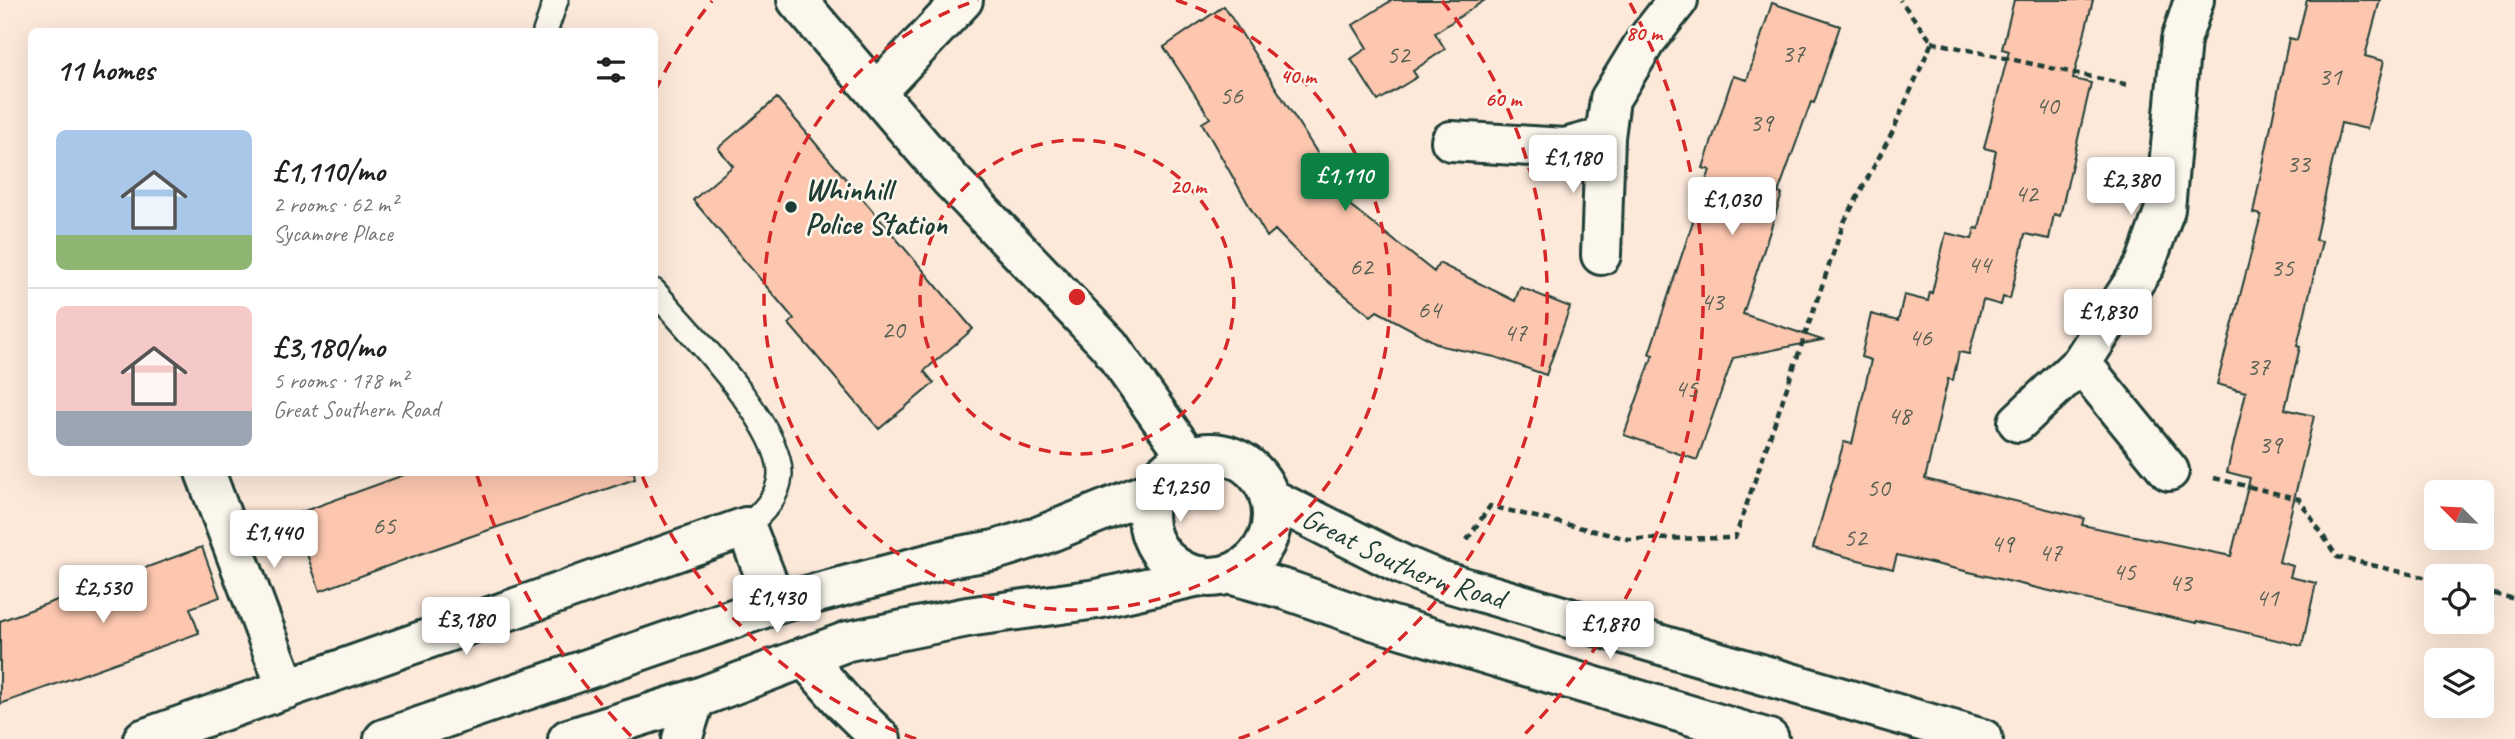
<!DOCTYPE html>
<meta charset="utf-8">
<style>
:root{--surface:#fff;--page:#f2f2f2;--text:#222;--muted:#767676;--line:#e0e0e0;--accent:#0b8043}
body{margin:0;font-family:Caveat,sans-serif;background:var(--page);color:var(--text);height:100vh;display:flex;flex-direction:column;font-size:26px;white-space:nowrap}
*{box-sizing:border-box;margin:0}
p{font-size:23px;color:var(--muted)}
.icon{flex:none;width:38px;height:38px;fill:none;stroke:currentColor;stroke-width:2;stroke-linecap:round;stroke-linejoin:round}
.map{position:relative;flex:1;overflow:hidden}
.details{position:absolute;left:28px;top:28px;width:630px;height:448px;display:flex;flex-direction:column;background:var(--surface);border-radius:10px;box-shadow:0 7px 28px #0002}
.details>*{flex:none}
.needle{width:46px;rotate:294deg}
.buttons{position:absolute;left:2424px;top:480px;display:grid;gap:14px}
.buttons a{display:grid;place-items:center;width:70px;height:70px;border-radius:10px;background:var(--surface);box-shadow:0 7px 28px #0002;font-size:35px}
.price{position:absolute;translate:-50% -60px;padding:0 16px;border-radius:7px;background:#fff;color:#222;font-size:23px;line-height:46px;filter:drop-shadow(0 2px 4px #0008)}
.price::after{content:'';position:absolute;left:50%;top:42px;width:21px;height:16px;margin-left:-10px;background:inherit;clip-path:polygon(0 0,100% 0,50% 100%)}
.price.on{background:var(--accent);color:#fff}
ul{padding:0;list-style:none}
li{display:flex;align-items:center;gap:21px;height:175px;padding:0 28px}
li+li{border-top:2px solid var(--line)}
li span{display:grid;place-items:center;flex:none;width:196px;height:140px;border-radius:10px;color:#555}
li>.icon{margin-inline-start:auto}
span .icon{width:84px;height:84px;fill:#fffc;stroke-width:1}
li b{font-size:30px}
h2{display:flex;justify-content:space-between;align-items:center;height:84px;padding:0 28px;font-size:30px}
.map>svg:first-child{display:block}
.building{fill:#fdc7af;stroke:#1f3d34;stroke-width:2}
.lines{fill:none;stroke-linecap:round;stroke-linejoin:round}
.service-casing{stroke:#1f3d34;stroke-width:28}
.minor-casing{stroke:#1f3d34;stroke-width:44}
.tertiary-casing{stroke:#1f3d34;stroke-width:44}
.secondary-casing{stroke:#1f3d34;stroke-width:44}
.path{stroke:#1f3d34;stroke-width:4.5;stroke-dasharray:7 5;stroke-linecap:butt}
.service{stroke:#fbf7ec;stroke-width:23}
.minor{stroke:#fbf7ec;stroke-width:38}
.tertiary{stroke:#fbf7ec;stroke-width:38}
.secondary{stroke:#fbf7ec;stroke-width:38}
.ring{fill:none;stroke:#d62828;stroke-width:3.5;stroke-dasharray:12 9}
.poi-dot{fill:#1f3d34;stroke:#fbf7ec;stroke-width:2.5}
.labels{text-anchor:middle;stroke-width:5;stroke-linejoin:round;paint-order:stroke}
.number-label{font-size:26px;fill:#566053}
.poi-label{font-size:30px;font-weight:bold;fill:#1f3d34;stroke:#fbf7ec;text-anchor:start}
.street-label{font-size:30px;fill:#1f3d34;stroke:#fbf7ec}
.centre{fill:#d62828;stroke:#fbf7ec;stroke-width:3.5}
.ring-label{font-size:21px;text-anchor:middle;font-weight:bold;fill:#d62828;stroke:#fbf7ec;stroke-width:5;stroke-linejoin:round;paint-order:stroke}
</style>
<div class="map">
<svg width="2515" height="739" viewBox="0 0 2515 739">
<rect width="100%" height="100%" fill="#fce9da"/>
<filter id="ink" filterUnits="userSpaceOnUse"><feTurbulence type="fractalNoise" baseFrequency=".0143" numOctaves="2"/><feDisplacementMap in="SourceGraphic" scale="14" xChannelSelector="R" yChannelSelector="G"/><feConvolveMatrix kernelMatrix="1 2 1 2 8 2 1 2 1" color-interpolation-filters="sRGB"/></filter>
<g filter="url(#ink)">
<path class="building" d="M1392 0H1485L1435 33 1445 49 1413 71 1417 77 1378 101 1351 59 1367 48 1353 25Z
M2014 0H2093L2073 79 2091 83 2060 216 2054 214 2049 239 2025 234 2010 299 2003 297 2001 305 1983 300 1969 354 1959 352 1953 380 1948 379 1925 479 2084 518 2082 525 2231 556 2250 478 2227 472 2246 392 2217 384 2261 215 2253 213 2289 38 2297 40 2307 0H2380L2365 56 2384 61 2367 129 2341 123 2315 240 2322 241 2297 346 2300 347 2285 409 2314 416 2279 562 2293 566 2290 577 2316 583 2302 646 2197 621V623L2084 599 1897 555 1893 569 1813 548 1844 442 1852 444 1871 360 1861 357 1871 314 1898 321 1904 295 1928 301 1930 292 1932 293 1946 233 1972 239 1975 228 1979 229 1996 151 1984 148 2009 51 2002 49Z
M1772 3 1840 26 1814 103 1811 102 1778 193 1782 194 1743 314 1822 340 1733 358 1697 460 1624 435 1653 355 1649 354 1710 170 1703 168 1733 76 1747 80Z
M1224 6 1351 206 1434 272 1439 263 1515 301 1520 287 1570 307 1546 375 1495 357 1442 346 1377 311 1371 316 1316 272 1275 230 1267 237 1202 123 1210 118 1164 47Z
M777 98 973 329 924 371 934 383 879 429 789 324 794 319 693 200 733 166 718 148Z
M412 472H634L635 479 423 553 320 591 293 515Z
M202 547 220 597 190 608 199 633 0 704V621Z"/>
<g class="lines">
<g class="service-casing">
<path id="service" d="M545 32 556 0
M654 291C687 329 782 425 780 475 779 497 761 514 746 527"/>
</g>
<g class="minor-casing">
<path id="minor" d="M876 92 963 0
M1451 141 1565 148 1605 137 1610 99 1645 42 1678 0
M1601 255 1605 137
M2081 363 2169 471
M2018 422 2081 363 2145 265 2165 209 2181 40 2194 0
M205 472 287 689
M804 657 844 703 881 739
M143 739 746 527 776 604
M682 739 695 699"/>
</g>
<g class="tertiary-casing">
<path id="tertiary" d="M797 0 949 178 1109 345 1188 457"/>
</g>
<g class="secondary-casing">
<g id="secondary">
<circle cx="1210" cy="515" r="62"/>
<path id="s1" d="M1270 498 1403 565 1439 580 1983 739"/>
<path d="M1229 574 1287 590 1376 621 1769 739"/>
<path d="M384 739 776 604 954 557 995 550 1040 536 1152 491"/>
<path d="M568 739 695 699 848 641 967 617 1097 599 1199 576"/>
</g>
</g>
<path class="path" d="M1932 42 2129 85
M2214 478 2299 499 2337 557 2436 580
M1467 540 1490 506 1628 539 1735 538 1844 222 1892 133 1932 42 1900 0
M2482 591 2515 599"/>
<use href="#service" class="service"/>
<use href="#minor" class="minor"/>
<use href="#tertiary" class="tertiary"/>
<use href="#secondary" class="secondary"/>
</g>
</g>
<g class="ring">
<circle cx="1077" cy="297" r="157"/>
<path d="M1176 0A313 313 0 1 1 978 0"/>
<path d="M916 739A470 470 0 0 1 641 473M655 91A470 470 0 0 1 712 1M1442 1A470 470 0 0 1 1238 739"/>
<path d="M631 736A626 626 0 0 1 477 475M1630 3A626 626 0 0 1 1523 736"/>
</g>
<circle class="poi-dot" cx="791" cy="207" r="7"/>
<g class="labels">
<g class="number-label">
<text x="1793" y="62">37</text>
<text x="1398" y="63">52</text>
<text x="2330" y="85">31</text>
<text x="1231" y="104">56</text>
<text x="2047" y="114">40</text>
<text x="1761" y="131">39</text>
<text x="2298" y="172">33</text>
<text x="2026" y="202">42</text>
<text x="1979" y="273">44</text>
<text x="1361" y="275">62</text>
<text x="2282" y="276">35</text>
<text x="1712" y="310">43</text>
<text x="1429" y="318">64</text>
<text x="893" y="338">20</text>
<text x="1515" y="341">47</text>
<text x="1920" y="346">46</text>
<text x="2258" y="375">37</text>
<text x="1686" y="397">45</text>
<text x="1899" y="424">48</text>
<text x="2270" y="453">39</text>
<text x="1878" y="496">50</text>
<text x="384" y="534">65</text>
<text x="1855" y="546">52</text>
<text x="2002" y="552">49</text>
<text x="2050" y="561">47</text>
<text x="2124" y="580">45</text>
<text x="2180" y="591">43</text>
<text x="2267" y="606">41</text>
</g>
<g class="poi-label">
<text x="805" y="200">Whinhill<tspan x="805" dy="34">Police Station</tspan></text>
</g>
<g class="street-label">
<text dy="10" stroke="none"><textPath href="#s1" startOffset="147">Great Southern Road</textPath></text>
</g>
</g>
<circle cx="1077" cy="297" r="10" class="centre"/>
<g class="ring-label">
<text x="1644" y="40">80 m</text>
<text x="1298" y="83">40 m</text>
<text x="1503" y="106">60 m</text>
<text x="1188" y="193">20 m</text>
</g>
</svg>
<div class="buttons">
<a><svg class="needle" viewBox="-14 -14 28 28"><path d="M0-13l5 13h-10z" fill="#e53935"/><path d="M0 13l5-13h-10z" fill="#767676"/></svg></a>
<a><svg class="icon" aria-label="locate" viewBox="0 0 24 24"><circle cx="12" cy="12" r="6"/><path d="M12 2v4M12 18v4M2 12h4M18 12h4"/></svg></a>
<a><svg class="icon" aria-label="layers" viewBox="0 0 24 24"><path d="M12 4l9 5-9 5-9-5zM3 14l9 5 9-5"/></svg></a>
</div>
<b class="price" style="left:1573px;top:195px">£1,180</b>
<b class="price on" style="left:1345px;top:213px">£1,110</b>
<b class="price" style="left:2131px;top:217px">£2,380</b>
<b class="price" style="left:1732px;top:237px">£1,030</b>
<b class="price" style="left:2108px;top:349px">£1,830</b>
<b class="price" style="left:1180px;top:524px">£1,250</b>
<b class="price" style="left:274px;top:570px">£1,440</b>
<b class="price" style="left:103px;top:625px">£2,530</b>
<b class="price" style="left:777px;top:635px">£1,430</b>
<b class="price" style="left:466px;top:657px">£3,180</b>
<b class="price" style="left:1610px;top:661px">£1,870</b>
<section class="details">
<h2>11 homes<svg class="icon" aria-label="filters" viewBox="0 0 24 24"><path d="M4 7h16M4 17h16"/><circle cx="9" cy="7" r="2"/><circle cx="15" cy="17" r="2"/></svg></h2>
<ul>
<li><span style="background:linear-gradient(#a9c7e8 75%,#8fb573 0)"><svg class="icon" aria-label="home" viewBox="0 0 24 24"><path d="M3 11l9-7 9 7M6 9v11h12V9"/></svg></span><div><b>£1,110/mo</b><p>2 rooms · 62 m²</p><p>Sycamore Place</p></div></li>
<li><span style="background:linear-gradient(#f6c9c9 75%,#9aa5b1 0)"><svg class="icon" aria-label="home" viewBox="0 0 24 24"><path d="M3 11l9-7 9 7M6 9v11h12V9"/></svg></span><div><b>£3,180/mo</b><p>5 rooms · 178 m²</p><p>Great Southern Road</p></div></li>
</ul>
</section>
</div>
